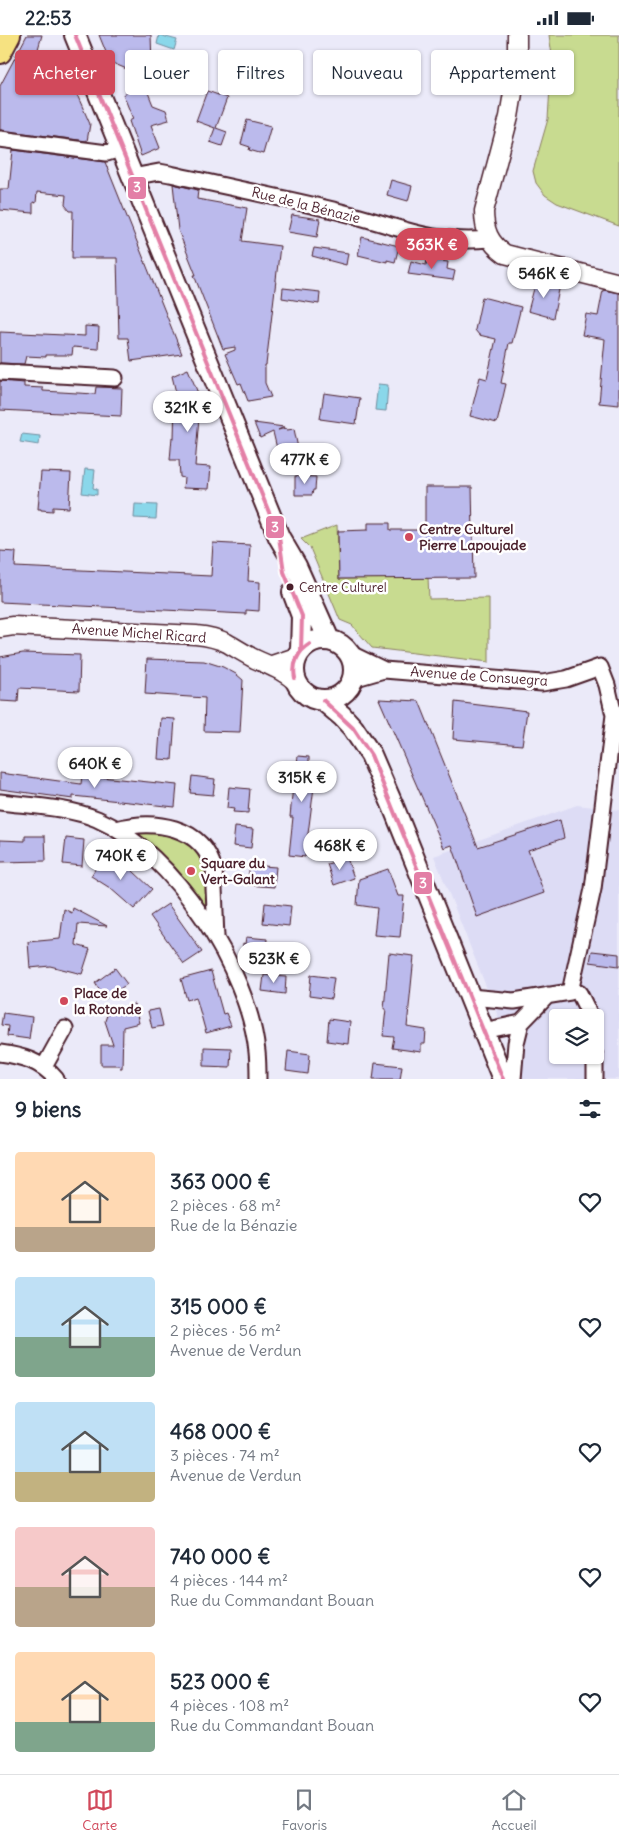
<!DOCTYPE html>
<html lang="fr">
<meta charset="utf-8">
<style>
:root{--surface:#fff;--page:#f6f6f7;--text:#1f2937;--muted:#747a83;--line:#e0e1e3;--accent:#d1495b}
body{margin:0;font-family:Delius,sans-serif;background:var(--page);color:var(--text);height:100vh;display:flex;flex-direction:column;font-size:19px;white-space:nowrap}
*{box-sizing:border-box;margin:0}
p{font-size:16px;color:var(--muted)}
.icon{flex:none;width:28px;height:28px;fill:none;stroke:currentColor;stroke-width:2;stroke-linecap:round;stroke-linejoin:round}
.map{position:relative;height:1044px;overflow:hidden}
.side{display:flex;flex-direction:column;background:var(--surface);flex:1}
.side>*{flex:none}
.hud{position:absolute;left:15px;top:15px;width:590px;height:45px;display:flex;gap:10px}
.tools{position:absolute;left:549px;top:974px;display:grid;gap:10px}
.tools a{display:grid;place-items:center;width:55px;height:55px;border-radius:5px;background:var(--surface);box-shadow:0 1px 4px #0004;font-size:25px}
.price{position:absolute;translate:-50% -42px;padding:0 11px;border-radius:18px;background:#fff;color:#222;font-size:16px;line-height:32px;filter:drop-shadow(0 1px 2px #0008)}
.price::after{content:'';position:absolute;left:50%;top:30px;width:15px;height:11px;margin-left:-8px;background:inherit;clip-path:polygon(0 0,100% 0,50% 100%)}
.price.on{background:var(--accent);color:#fff}
ul{padding:0;list-style:none}
li{display:flex;align-items:center;gap:15px;height:125px;padding:0 15px}
li span{display:grid;place-items:center;flex:none;width:140px;height:100px;border-radius:5px;color:#555}
li>.icon{margin-inline-start:auto}
span .icon{width:60px;height:60px;fill:#fffc;stroke-width:1}
li b{font-size:21px}
h2{display:flex;justify-content:space-between;align-items:center;height:60px;padding:0 15px;font-size:21px}
.tag{padding:0 18px;border-radius:5px;background:var(--surface);box-shadow:0 1px 4px #0004;font-size:18px;line-height:45px}
.tag.on{background:var(--accent);color:#fff}
.status{display:flex;justify-content:space-between;align-items:center;height:35px;padding:0 25px;background:var(--surface);direction:ltr}
.status svg{height:14px;fill:currentColor}
.tabs{display:flex;justify-content:space-around;align-items:center;height:70px;border-top:1px solid var(--line);background:var(--surface);font-size:14px;color:var(--muted)}
.tabs a{display:grid;justify-items:center;gap:2px}
.tabs .on{color:var(--accent)}
.map>svg:first-child{display:block}
.built{fill:#dddcf5;fill-rule:evenodd}
.green{fill:#c8db90;stroke:#897d5e}
.water{fill:#8ad7ea;stroke:#708d9e}
.building{fill:#bbbaec;stroke:#4a1f2b}
.lines{fill:none;stroke-linecap:round;stroke-linejoin:round}
.minor-casing{stroke:#4a1f2b;stroke-width:19}
.tertiary-casing{stroke:#4a1f2b;stroke-width:21}
.secondary-casing{stroke:#4a1f2b;stroke-width:24}
.primary-casing{stroke:#4a1f2b;stroke-width:26}
.minor{stroke:#fff;stroke-width:15}
.tertiary{stroke:#fff;stroke-width:18}
.secondary{stroke:#fff;stroke-width:20}
.primary{stroke:#f6e281;stroke-width:22}
.bus-1-casing{stroke:#fff;stroke-width:8}
.bus-1{stroke:#e37fa6;stroke-width:4}
.poi-dot{fill:#d1495b;stroke:#fff;stroke-width:2}
.bus-dot{fill:#4a1f2b;stroke:#fff;stroke-width:2}
.labels{text-anchor:middle;stroke-width:5;stroke-linejoin:round;paint-order:stroke}
.bus-label{font-size:13px;fill:#4a1f2b;stroke:#fff;text-anchor:start}
.street-label{font-size:14px;fill:#4a1f2b;stroke:#fff}
.poi-label{font-size:14px;font-weight:bold;fill:#4a1f2b;stroke:#fff;text-anchor:start}
.line-badge{stroke:#fff;stroke-width:2}
.badge-label{font-size:14px;text-anchor:middle;font-weight:bold;fill:#fff}
</style>
<div class="status"><b>22:53</b><svg viewBox="0 0 49 12"><path d="M0 12V9h3v3zM5 12V6h3v6zM10 12V3h3v9zM15 12V0h3v12zM26 1h20v11H26zM47 4h2v5h-2z"/></svg></div>
<div class="map">
<svg width="619" height="1044" viewBox="0 0 619 1044">
<rect width="100%" height="100%" fill="#ebeaf9"/>
<filter id="ink" filterUnits="userSpaceOnUse"><feTurbulence type="fractalNoise" baseFrequency=".02" numOctaves="2"/><feDisplacementMap in="SourceGraphic" scale="10" xChannelSelector="R" yChannelSelector="G"/><feConvolveMatrix kernelMatrix="1 2 1 2 8 2 1 2 1" color-interpolation-filters="sRGB"/></filter>
<g filter="url(#ink)">
<path class="built" d="M577 770 619 775V1044H523L434 821ZM558 982H595V1020H558Z"/>
<path class="green" d="M549 0H619V191L557 168 545 160 536 148 533 136 548 84 552 20Z
M337 490 339 544 428 542 429 564 489 563V627L372 613 352 590 340 585 310 513 301 504Z
M130 795 176 798 191 807 208 832 209 879Z"/>
<path class="water" d="M159 0 177 5 174 15 157 9Z
M378 349 388 350 386 376 375 375Z
M22 399 40 401 39 410 20 407Z
M85 434 95 435 93 453 97 454V460L82 458Z
M135 469 157 470 156 484 134 483Z"/>
<path class="building" d="M27 0H42L38 14 47 18 46 21 50 23 48 32 67 37 90 89 87 106 0 95V51Z
M99 0H151L152 30 136 27 141 40 110 27Z
M145 50 153 70 166 75 169 85 151 90 160 113 141 121 129 86 133 84 123 59Z
M207 56 227 63 216 93 227 97 222 111 210 107 215 93 196 86Z
M247 85 271 91 263 119 249 115 250 112 241 109Z
M13 115 105 127 182 319 131 326 128 303H119L117 223H72L73 176H70L65 170 66 160 37 157 36 168 33 167V178L0 175V154H9Z
M391 145 412 151 408 166 387 160Z
M173 149 198 155 197 164 247 173 242 206 280 211 266 330H265V348L271 362 248 366 241 348 238 349 225 319 235 315V312L223 314 194 240H196L178 195Z
M292 180 320 184 317 202 288 197Z
M362 202 399 211 395 227 387 225V227L358 220Z
M314 213 348 218 346 230 312 221Z
M427 224 448 227 447 234 455 236 453 245 408 239 411 226 426 230Z
M536 246 560 250 553 283 528 276Z
M283 253 320 257 319 269 282 263Z
M603 255 619 258V370L599 368 605 304 582 300 586 279 598 281Z
M482 262 521 272 512 308H509L501 348 506 349 497 388 470 381 480 342 487 344 496 304 479 300 475 295Z
M85 291 99 292 98 314 73 312 72 320H46V322L26 321 24 329 0 328V297L85 301Z
M188 334 205 375 181 380 199 382 195 431 211 432 209 454 183 453 184 443 180 442 179 425H170L172 402 174 403 175 367 178 366 172 341Z
M0 346 24 348V352L43 353V356L95 359 96 352 122 353 121 381 0 375Z
M324 358 360 363 356 389 320 384Z
M254 388 284 392 278 395 286 393 287 395 294 394 299 418 279 422 273 397 260 403Z
M41 437 71 438 69 473 53 472V476L41 475V474H38Z
M295 441 316 442 315 455H313L312 460H295Z
M425 452H472L474 543 339 544 338 496 368 495V488H390V495H425Z
M213 508 250 510 248 546 260 547 259 576 246 575V579L0 567V516L16 517 15 532 211 541Z
M23 618 80 620 79 656 19 653 18 667 0 666V622Z
M147 624 204 626 223 632 236 639 243 645 240 697 204 696 205 663 145 659Z
M379 664 419 666 478 812 560 785 564 803 528 815 544 858 477 882 452 810 444 813Z
M455 667 527 676 522 710 453 704Z
M161 683 175 684 172 725 158 724Z
M298 721 309 722V730L319 731 317 752H314L305 822 289 820 293 782H290L293 750H290L292 728 297 729Z
M0 738 81 749 82 740 177 750 175 772 73 761V764L0 754Z
M192 741 215 744 213 760 190 758Z
M229 752 250 754 248 778 233 777 234 774 227 773Z
M235 792 253 794 251 813 233 811Z
M25 801H45L46 826 0 827V805L25 806Z
M66 803 84 805 82 831 63 829Z
M105 818 133 836 152 854 134 874 110 853 91 841Z
M347 823 354 843 334 850 327 829Z
M250 830 276 832 274 852 247 850Z
M388 834 398 861H404L400 902 374 900 377 873 357 870 359 844Z
M265 868 291 871 289 891 263 888Z
M168 869 202 917 184 929 150 881Z
M73 873 107 891 78 889 76 910 90 914 82 939 50 931 30 933 28 907 60 904 64 874 72 878Z
M246 902 267 904 265 924 242 922 243 908 245 909Z
M592 916 619 919V931L590 927Z
M389 918 414 921 407 992 426 995 425 1009H421V1017L392 1013 394 1002 383 1001 386 974H384Z
M115 933 127 949 105 964 95 948Z
M211 936 223 979 226 978 231 991 206 998 196 962 187 965 181 944Z
M264 940 286 942 285 959 262 956Z
M311 940 334 943 331 964 309 961Z
M134 969 139 988 123 992 122 1033H120L119 1030H101V1010H113L105 986 108 977Z
M159 974 163 991 152 993 148 976Z
M3 978 32 982 29 1004 7 1001 8 991 1 990Z
M329 984 350 987 348 1009 327 1006Z
M204 1012 231 1013 230 1032 204 1031Z
M288 1016 310 1019 308 1039 286 1036Z
M375 1028 402 1031 400 1044H373Z"/>
<g class="lines">
<g class="minor-casing">
<path id="minor" d="M0 104 107 118 120 114
M132 142 159 137 170 139C227 152 284 163 341 177 395 190 431 210 489 204
M0 337 115 343
M349 618 384 635 542 648 566 644 600 632 607 650 614 680 593 854 570 957 514 966 470 962
M353 644 384 635
M0 767C32 771 67 772 97 784 174 817 249 936 257 1017 258 1026 258 1035 258 1044
M116 794C153 784 203 790 214 835 215 841 214 848 214 854 215 870 215 885 216 901
M579 958 591 982
M483 996 521 988
M0 1018C22 1021 41 1026 56 1044
M44 1032 65 994
M513 1044 516 1008 521 988 548 960
M595 1044V1020"/>
</g>
<g class="tertiary-casing">
<path id="tertiary" d="M517 0V34L509 82 484 176C484 195 489 208 505 219L619 248
M0 593 13 591 196 600C206 601 217 603 227 608 236 613 245 619 255 624 270 631 283 635 296 647
M272 630 296 622"/>
</g>
<g class="secondary-casing">
<path id="secondary" d="M75 0 279 502 296 531 329 605
M293 557 302 581 301 615
M294 635a30 30 0 1 1 60 0a30 30 0 1 1-60 0Z
M323 665 342 681 353 693 371 720 393 771 503 1044"/>
</g>
<g class="primary-casing">
<path id="primary" d="M0 17 9 0"/>
</g>
<use href="#minor" class="minor"/>
<use href="#tertiary" class="tertiary"/>
<use href="#secondary" class="secondary"/>
<use href="#primary" class="primary"/>
<g class="bus-1-casing">
<path id="bus-1" d="M75 0 279 502 284 537 302 581 301 615
M295 643C292 629 298 616 310 609
M323 665 353 693 371 720 503 1044"/>
</g>
<use href="#bus-1" class="bus-1"/>
</g>
</g>
<g class="poi-dot">
<circle cx="409" cy="502" r="5"/>
<circle cx="191" cy="836" r="5"/>
<circle cx="64" cy="966" r="5"/>
</g>
<circle class="bus-dot" cx="290" cy="552" r="4.5"/>
<g class="labels">
<g class="bus-label">
<text x="299" y="557">Centre Culturel</text>
</g>
<g class="street-label">
<text transform="translate(306 170) rotate(14)" y="5">Rue de la Bénazie</text>
<text transform="translate(139 598) rotate(4)" y="5">Avenue Michel Ricard</text>
<text transform="translate(479 641) rotate(4)" y="5">Avenue de Consuegra</text>
</g>
<g class="poi-label">
<text x="419" y="499">Centre Culturel<tspan x="419" dy="16">Pierre Lapoujade</tspan></text>
<text x="201" y="833">Square du<tspan x="201" dy="16">Vert-Galant</tspan></text>
<text x="74" y="963">Place de<tspan x="74" dy="16">la Rotonde</tspan></text>
</g>
</g>
<g class="line-badge">
<rect x="127" y="141" width="20" height="24" rx="5" fill="#e37fa6"/>
<rect x="265" y="480" width="20" height="24" rx="5" fill="#e37fa6"/>
<rect x="413" y="836" width="20" height="24" rx="5" fill="#e37fa6"/>
</g>
<g class="badge-label">
<text x="137" y="157">3</text>
<text x="275" y="497">3</text>
<text x="423" y="853">3</text>
</g>
</svg>
<div class="tools">
<a><svg class="icon" aria-label="layers" viewBox="0 0 24 24"><path d="M12 4l9 5-9 5-9-5zM3 14l9 5 9-5"/></svg></a>
</div>
<b class="price on" style="left:432px;top:235px">363K €</b>
<b class="price" style="left:544px;top:264px">546K €</b>
<b class="price" style="left:188px;top:398px">321K €</b>
<b class="price" style="left:305px;top:450px">477K €</b>
<b class="price" style="left:95px;top:754px">640K €</b>
<b class="price" style="left:302px;top:768px">315K €</b>
<b class="price" style="left:340px;top:836px">468K €</b>
<b class="price" style="left:121px;top:846px">740K €</b>
<b class="price" style="left:274px;top:949px">523K €</b>
<div class="hud">
<a class="tag on">Acheter</a>
<a class="tag">Louer</a>
<a class="tag">Filtres</a>
<a class="tag">Nouveau</a>
<a class="tag">Appartement</a>
</div>
</div>
<section class="side">
<h2>9 biens<svg class="icon" aria-label="filters" viewBox="0 0 24 24"><path d="M4 7h16M4 17h16"/><circle cx="9" cy="7" r="2"/><circle cx="15" cy="17" r="2"/></svg></h2>
<ul>
<li><span style="background:linear-gradient(#ffd9b3 75%,#b9a48a 0)"><svg class="icon" aria-label="home" viewBox="0 0 24 24"><path d="M3 11l9-7 9 7M6 9v11h12V9"/></svg></span><div><b>363 000 €</b><p>2 pièces · 68 m²</p><p>Rue de la Bénazie</p></div><svg class="icon" aria-label="heart" viewBox="0 0 24 24"><path d="M12 20l-8-8c-3-5 5-10 8-4 3-6 11-1 8 4z"/></svg></li>
<li><span style="background:linear-gradient(#bfe0f5 60%,#7fa58c 0)"><svg class="icon" aria-label="home" viewBox="0 0 24 24"><path d="M3 11l9-7 9 7M6 9v11h12V9"/></svg></span><div><b>315 000 €</b><p>2 pièces · 56 m²</p><p>Avenue de Verdun</p></div><svg class="icon" aria-label="heart" viewBox="0 0 24 24"><path d="M12 20l-8-8c-3-5 5-10 8-4 3-6 11-1 8 4z"/></svg></li>
<li><span style="background:linear-gradient(#bfe0f5 70%,#c2b280 0)"><svg class="icon" aria-label="home" viewBox="0 0 24 24"><path d="M3 11l9-7 9 7M6 9v11h12V9"/></svg></span><div><b>468 000 €</b><p>3 pièces · 74 m²</p><p>Avenue de Verdun</p></div><svg class="icon" aria-label="heart" viewBox="0 0 24 24"><path d="M12 20l-8-8c-3-5 5-10 8-4 3-6 11-1 8 4z"/></svg></li>
<li><span style="background:linear-gradient(#f6c9c9 60%,#b9a48a 0)"><svg class="icon" aria-label="home" viewBox="0 0 24 24"><path d="M3 11l9-7 9 7M6 9v11h12V9"/></svg></span><div><b>740 000 €</b><p>4 pièces · 144 m²</p><p>Rue du Commandant Bouan</p></div><svg class="icon" aria-label="heart" viewBox="0 0 24 24"><path d="M12 20l-8-8c-3-5 5-10 8-4 3-6 11-1 8 4z"/></svg></li>
<li><span style="background:linear-gradient(#ffd9b3 70%,#7fa58c 0)"><svg class="icon" aria-label="home" viewBox="0 0 24 24"><path d="M3 11l9-7 9 7M6 9v11h12V9"/></svg></span><div><b>523 000 €</b><p>4 pièces · 108 m²</p><p>Rue du Commandant Bouan</p></div><svg class="icon" aria-label="heart" viewBox="0 0 24 24"><path d="M12 20l-8-8c-3-5 5-10 8-4 3-6 11-1 8 4z"/></svg></li>
</ul>
</section>
<nav class="tabs">
<a class="on"><svg class="icon" aria-label="map" viewBox="0 0 24 24"><path d="M3 6l6-2 6 2 6-2v14l-6 2-6-2-6 2zM9 4v14M15 6v14"/></svg>Carte</a>
<a><svg class="icon" aria-label="saved" viewBox="0 0 24 24"><path d="M7 4h10v16l-5-4-5 4z"/></svg>Favoris</a>
<a><svg class="icon" aria-label="home" viewBox="0 0 24 24"><path d="M3 11l9-7 9 7M6 9v11h12V9"/></svg>Accueil</a>
</nav>
